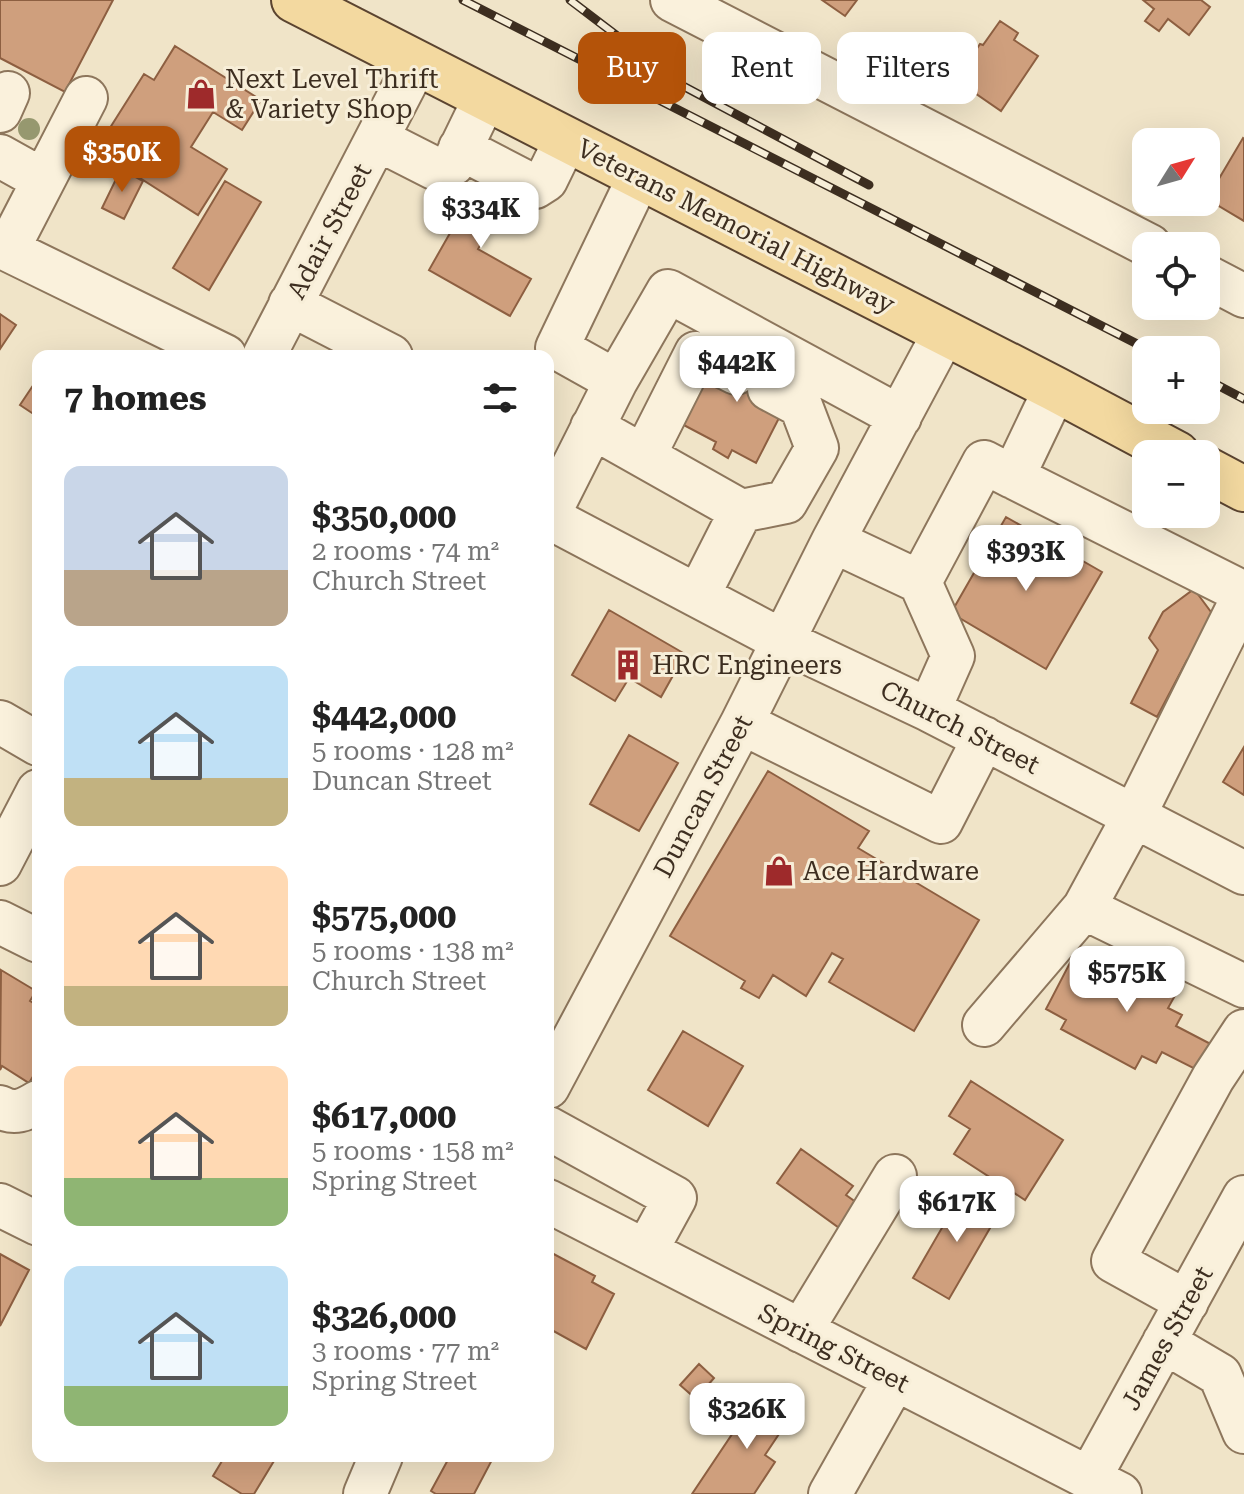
<!DOCTYPE html>
<meta charset="utf-8">
<style>
:root{--surface:#fff;--page:#f6f6f6;--text:#222;--muted:#767676;--accent:#b45309}
body{margin:0;font-family:"Roboto Serif",serif;background:var(--page);color:var(--text);height:100vh;display:flex;flex-direction:column;font-size:30px;white-space:nowrap}
*{box-sizing:border-box;margin:0}
p{font-size:26px;color:var(--muted)}
.icon{flex:none;width:44px;height:44px;fill:none;stroke:currentColor;stroke-width:2;stroke-linecap:round;stroke-linejoin:round}
.map{position:relative;flex:1;overflow:hidden}
.sheet{position:absolute;left:32px;top:350px;width:522px;height:1112px;display:flex;flex-direction:column;background:var(--surface);border-radius:16px;box-shadow:0 8px 32px #0002}
.sheet>*{flex:none}
.top-card{position:absolute;left:578px;top:32px;width:546px;height:72px;display:flex;gap:16px}
.needle{width:52px;rotate:53deg}
.tools{position:absolute;left:1132px;top:128px;display:grid;gap:16px}
.tools a{display:grid;place-items:center;width:88px;height:88px;border-radius:16px;background:var(--surface);box-shadow:0 8px 32px #0002;font-size:40px}
.price{position:absolute;translate:-50% -68px;padding:0 18px;border-radius:16px;background:#fff;color:#222;font-size:26px;line-height:52px;filter:drop-shadow(0 2px 4px #0008)}
.price::after{content:'';position:absolute;left:50%;top:48px;width:24px;height:18px;margin-left:-12px;background:inherit;clip-path:polygon(0 0,100% 0,50% 100%)}
.price.on{background:var(--accent);color:#fff}
ul{padding:0;list-style:none}
li{display:flex;align-items:center;gap:24px;height:200px;padding:0 32px}
li span{display:grid;place-items:center;flex:none;width:224px;height:160px;border-radius:16px;color:#555}
li>.icon{margin-inline-start:auto}
span .icon{width:96px;height:96px;fill:#fffc;stroke-width:1}
li b{font-size:34px}
h2{display:flex;justify-content:space-between;align-items:center;height:96px;padding:0 32px;font-size:34px}
.chip{padding:0 28px;border-radius:16px;background:var(--surface);box-shadow:0 8px 32px #0002;font-size:28px;line-height:72px}
.chip.on{background:var(--accent);color:#fff}
.map>svg:first-child{display:block}
.building{fill:#cf9f7d;stroke:#8d5f41;stroke-width:2}
.lines{fill:none;stroke-linecap:round;stroke-linejoin:round}
.minor-casing{stroke:#8d765c;stroke-width:46}
.major-casing{stroke:#5b4430;stroke-width:48}
.minor{stroke:#faf1dc;stroke-width:42}
.major{stroke:#f3d9a0;stroke-width:44}
.rail-casing{stroke:#3d2e20;stroke-width:9}
.rail{stroke:#f7eed8;stroke-width:6;stroke-dasharray:18;stroke-linecap:butt}
.tree{fill:#96986f}
.labels{text-anchor:middle;stroke-width:6;stroke-linejoin:round;paint-order:stroke}
.poi-label{font-size:26px;fill:#3d2e20;stroke:#f7eed8;text-anchor:start}
.street-label{font-size:26px;fill:#3d2e20;stroke:#f7eed8}
</style>
<div class="map">
<svg width="1244" height="1494" viewBox="0 0 1244 1494">
<rect width="100%" height="100%" fill="#f0e4c8"/>
<path class="building" d="M0 0H113L65 92 0 58Z
M822 0H857L845 16Z
M1143 0H1201L1210 7 1189 35 1168 19 1159 31 1145 21 1154 9Z
M1000 21 1018 33 1014 40 1038 56 1001 111 956 80 980 44 983 45Z
M175 46 261 100 242 130 213 112 191 147 227 169 198 215 96 150 144 74 154 80Z
M1243 138 1244 139V221L1207 199Z
M487 168 515 184 478 249 531 279 510 316 429 270Z
M121 169 143 181 124 219 102 208Z
M225 181 261 202 209 290 173 268Z
M0 314 16 325 0 349Z
M751 346 780 361V416L756 463 732 450 728 458 713 449 716 442 678 422 702 375Z
M38 378V417L20 405Z
M1006 517 1102 572 1046 669 951 613Z
M1194 589 1225 631 1195 663 1187 660 1157 717 1131 703 1158 650 1149 638 1163 612Z
M609 610 685 654 661 697 629 678 615 701 572 675Z
M629 735 678 763 639 831 590 804Z
M1244 747V795L1223 782Z
M768 771 869 831 858 848 979 920 914 1031 829 982 843 959 832 953 806 996 773 975 759 998 741 988 745 981 670 936Z
M1093 950 1120 964 1126 952 1156 968 1151 978 1177 992 1168 1008 1182 1015 1176 1026 1226 1052 1213 1078 1162 1052 1156 1063 1142 1056 1135 1069 1061 1029 1066 1020 1046 1009 1073 957 1086 964Z
M1 970 36 991 30 1001 38 1006V1068L29 1083 2 1066 0 1070Z
M683 1031 743 1066 708 1126 648 1090Z
M971 1081 1063 1140 1025 1200 954 1154 970 1129 949 1116Z
M801 1149 853 1186 846 1195 860 1205 842 1230 777 1183Z
M965 1188 1001 1209 949 1299 913 1278Z
M548 1251 595 1276 592 1282 614 1294 586 1349 548 1328 552 1316 548 1314Z
M0 1254 29 1270 0 1326Z
M699 1364 714 1378 696 1399 680 1385Z
M761 1391 793 1413 765 1455 775 1462 754 1494H692Z
M225 1456H277L254 1494H242L213 1476Z
M450 1456 493 1458 474 1494H436L431 1491Z"/>
<g class="lines">
<g class="minor-casing">
<path id="minor" d="M672 0 1150 246
M0 111 8 93
M377 139 434 168 443 169 453 164 485 98
M460 148 535 187 546 180 566 139
M0 156 43 180
M0 246 225 356
M8 249 86 98
M1206 276 1244 296
M290 304 391 356
M264 356 416 63
M616 381 668 291 900 417
M1055 389 1013 477 1244 593
M592 427 741 511 699 594
M644 456 696 353 736 373
M741 511 786 502 817 448 801 406 769 389
M548 516 616 381 557 348 639 177
M548 517 783 641 929 710 1244 873
M833 541 920 582 984 462 1013 477
M920 582 953 656 929 710
M1244 595 1134 816 1084 908 1244 986
M0 722 38 744
M742 723 941 822 984 738
M0 864 38 791
M0 922 38 941
M984 1025 1084 908
M548 1087 742 723 833 541 944 333
M0 1107C14 1115 25 1110 38 1102
M548 1128 675 1198 646 1251
M548 1201 1120 1494
M0 1205 38 1224
M1187 1302 1113 1261 1213 1078 1244 1031
M801 1331 895 1176
M1164 1342 1220 1375 1244 1432
M1089 1479 1244 1197
M365 1494 381 1456
M830 1494 895 1379"/>
</g>
<g class="major-casing">
<path id="major" d="M294 0 1055 389 1177 454
M1206 469 1244 489"/>
</g>
<use href="#minor" class="minor"/>
<use href="#major" class="major"/>
<g class="rail-casing">
<path id="rail" d="M463 0 1149 350
M570 0 683 86 869 185
M1206 379 1244 399"/>
</g>
<use href="#rail" class="rail"/>
</g>
<circle class="tree" cx="29" cy="129" r="11"/>
<defs>
<g id="shop-bare" transform="scale(2.4)"><path d="M-5-2.5h2.3a2.7 3.5 0 0 1 5.4 0H5L5.5 6h-11ZM-1.5-2.5h3a1.5 2.3 0 0 0-3 0Z" fill="#9e2a2b" stroke="#f7eed8" stroke-width="2.5" paint-order="stroke"/></g>
<g id="building-bare" transform="scale(2.4)"><path d="M-4-6H4V6H1V3H-1V6H-4ZM-2.5-4.3h1.7v1.8h-1.7ZM.8-4.3h1.7v1.8H.8ZM-2.5-1h1.7V.8h-1.7ZM.8-1h1.7V.8H.8Z" fill="#9e2a2b" stroke="#f7eed8" stroke-width="2.5" paint-order="stroke"/></g>
</defs>
<g fill-rule="evenodd">
<use href="#shop-bare" x="201" y="94"/>
<use href="#building-bare" x="628" y="665"/>
<use href="#shop-bare" x="779" y="871"/>
</g>
<g class="labels">
<g class="poi-label">
<text x="225" y="88">Next Level Thrift<tspan x="225" dy="30">&amp; Variety Shop</tspan></text>
<text x="652" y="674">HRC Engineers</text>
<text x="803" y="880">Ace Hardware</text>
</g>
<g class="street-label">
<text transform="translate(736 226) rotate(27)" y="9">Veterans Memorial Highway</text>
<text transform="translate(329 231) rotate(-62)" y="9">Adair Street</text>
<text transform="translate(960 727) rotate(27)" y="9">Church Street</text>
<text transform="translate(703 796) rotate(-62)" y="9">Duncan Street</text>
<text transform="translate(1167 1338) rotate(-61)" y="9">James Street</text>
<text transform="translate(834 1348) rotate(27)" y="9">Spring Street</text>
</g>
</g>
</svg>
<div class="tools">
<a><svg class="needle" viewBox="-14 -14 28 28"><path d="M0-13l5 13h-10z" fill="#e53935"/><path d="M0 13l5-13h-10z" fill="#767676"/></svg></a>
<a><svg class="icon" aria-label="locate" viewBox="0 0 24 24"><circle cx="12" cy="12" r="6"/><path d="M12 2v4M12 18v4M2 12h4M18 12h4"/></svg></a>
<a>+</a>
<a>−</a>
</div>
<b class="price on" style="left:122px;top:194px">$350K</b>
<b class="price" style="left:481px;top:250px">$334K</b>
<b class="price" style="left:737px;top:404px">$442K</b>
<b class="price" style="left:1026px;top:593px">$393K</b>
<b class="price" style="left:1127px;top:1014px">$575K</b>
<b class="price" style="left:957px;top:1244px">$617K</b>
<b class="price" style="left:747px;top:1451px">$326K</b>
<div class="top-card">
<a class="chip on">Buy</a>
<a class="chip">Rent</a>
<a class="chip">Filters</a>
</div>
<section class="sheet">
<h2>7 homes<svg class="icon" aria-label="filters" viewBox="0 0 24 24"><path d="M4 7h16M4 17h16"/><circle cx="9" cy="7" r="2"/><circle cx="15" cy="17" r="2"/></svg></h2>
<ul>
<li><span style="background:linear-gradient(#c9d6e8 65%,#b9a48a 0)"><svg class="icon" aria-label="home" viewBox="0 0 24 24"><path d="M3 11l9-7 9 7M6 9v11h12V9"/></svg></span><div><b>$350,000</b><p>2 rooms · 74 m²</p><p>Church Street</p></div></li>
<li><span style="background:linear-gradient(#bfe0f5 70%,#c2b280 0)"><svg class="icon" aria-label="home" viewBox="0 0 24 24"><path d="M3 11l9-7 9 7M6 9v11h12V9"/></svg></span><div><b>$442,000</b><p>5 rooms · 128 m²</p><p>Duncan Street</p></div></li>
<li><span style="background:linear-gradient(#ffd9b3 75%,#c2b280 0)"><svg class="icon" aria-label="home" viewBox="0 0 24 24"><path d="M3 11l9-7 9 7M6 9v11h12V9"/></svg></span><div><b>$575,000</b><p>5 rooms · 138 m²</p><p>Church Street</p></div></li>
<li><span style="background:linear-gradient(#ffd9b3 70%,#8fb573 0)"><svg class="icon" aria-label="home" viewBox="0 0 24 24"><path d="M3 11l9-7 9 7M6 9v11h12V9"/></svg></span><div><b>$617,000</b><p>5 rooms · 158 m²</p><p>Spring Street</p></div></li>
<li><span style="background:linear-gradient(#bfe0f5 75%,#8fb573 0)"><svg class="icon" aria-label="home" viewBox="0 0 24 24"><path d="M3 11l9-7 9 7M6 9v11h12V9"/></svg></span><div><b>$326,000</b><p>3 rooms · 77 m²</p><p>Spring Street</p></div></li>
</ul>
</section>
</div>
